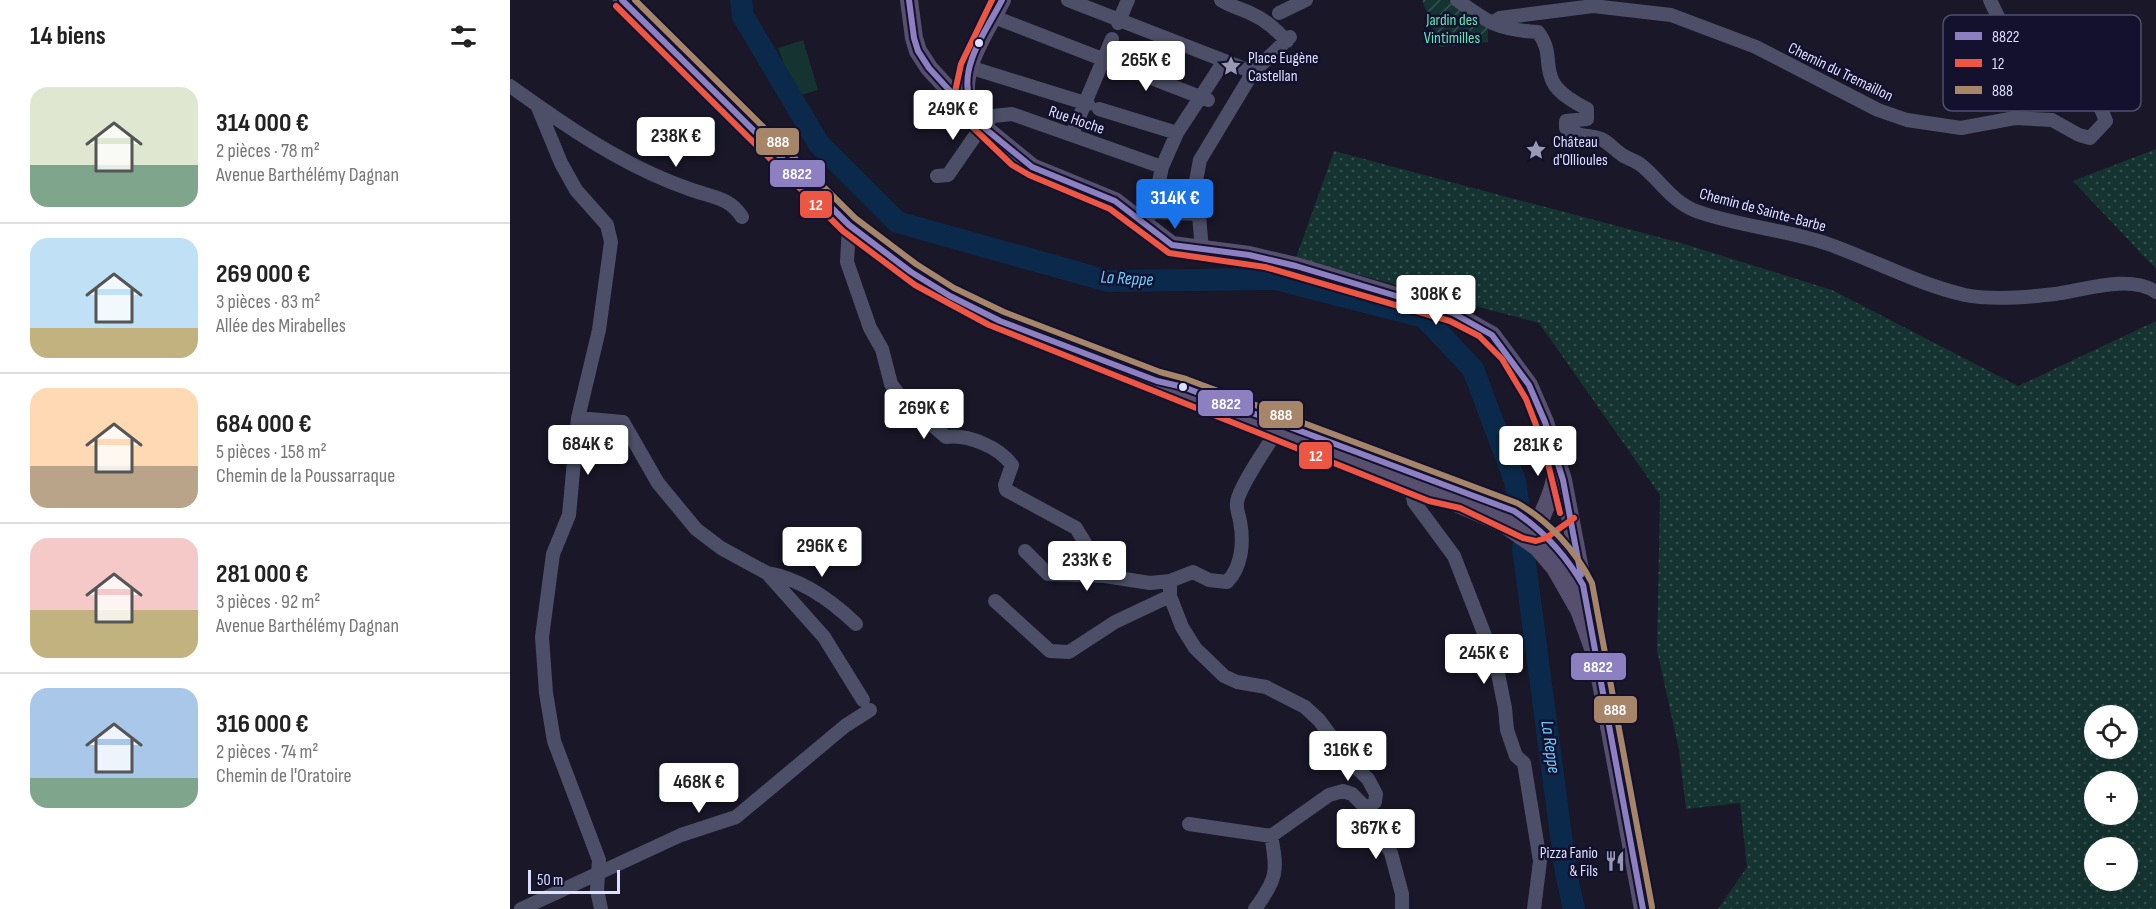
<!DOCTYPE html>
<html lang="fr">
<meta charset="utf-8">
<style>
:root{--surface:#fff;--page:#f6f6f6;--text:#222;--muted:#767676;--line:#e0e0e0;--accent:#1a73e8}
body{margin:0;font-family:"Sofia Sans Condensed",sans-serif;background:var(--page);color:var(--text);height:100vh;display:flex;flex-direction:column;font-size:22px;white-space:nowrap}
*{box-sizing:border-box;margin:0}
p{font-size:20px;color:var(--muted)}
.icon{flex:none;width:33px;height:33px;fill:none;stroke:currentColor;stroke-width:2;stroke-linecap:round;stroke-linejoin:round}
.map{position:relative;flex:1;overflow:hidden}
.drawer{display:flex;flex-direction:column;background:var(--surface);width:510px}
.drawer>*{flex:none}
.buttons{position:absolute;left:1574px;top:705px;display:grid;gap:12px}
.buttons a{display:grid;place-items:center;width:54px;height:54px;border-radius:50%;background:var(--surface);box-shadow:0 6px 24px #0002;font-size:30px}
.scale{position:absolute;left:18px;bottom:15px;width:92px;box-sizing:border-box;padding-left:6px;border:3px solid #dedfff;border-top:0;font-size:16px;line-height:21px;white-space:nowrap;color:#dedfff;-webkit-text-stroke:4px #13112e;paint-order:stroke}
.price{position:absolute;translate:-50% -51px;padding:0 14px;border-radius:6px;background:#fff;color:#222;font-size:20px;line-height:39px;filter:drop-shadow(0 2px 3px #0008)}
.price::after{content:'';position:absolute;left:50%;top:36px;width:18px;height:14px;margin-left:-9px;background:inherit;clip-path:polygon(0 0,100% 0,50% 100%)}
.price.on{background:var(--accent);color:#fff}
ul{padding:0;list-style:none}
li{display:flex;align-items:center;gap:18px;height:150px;padding:0 30px}
li+li{border-top:2px solid var(--line)}
li span{display:grid;place-items:center;flex:none;width:168px;height:120px;border-radius:18px;color:#555}
li>.icon{margin-inline-start:auto}
span .icon{width:72px;height:72px;fill:#fffc;stroke-width:1}
li b{font-size:26px}
h2{display:flex;justify-content:space-between;align-items:center;height:72px;padding:0 30px;font-size:26px}
main{display:flex;flex:1;min-height:0}
.map>svg:first-child{display:block}
.grass{fill:url(#grass-dots);fill-rule:evenodd}
.garden{fill:url(#garden-furrows)}
.pitch{fill:#153431}
.lines{fill:none;stroke-linecap:round;stroke-linejoin:round}
.river{stroke:#0b2a4b;stroke-width:22}
.minor{stroke:#4d4f68;stroke-width:14}
.major{stroke:#564f6e;stroke-width:18}
.bus-1-casing{stroke:#13112e;stroke-width:10}
.bus-2-casing{stroke:#13112e;stroke-width:10}
.bus-3-casing{stroke:#13112e;stroke-width:10}
.bus-1{stroke:#8d80c1;stroke-width:6}
.bus-2{stroke:#ec5642;stroke-width:6}
.bus-3{stroke:#a68569;stroke-width:6}
.bus-dot{fill:#dedfff;stroke:#13112e;stroke-width:2}
.labels{text-anchor:middle;stroke-width:5;stroke-linejoin:round;paint-order:stroke}
.park-label{font-size:16px;fill:#65e5b4;stroke:#13112e}
.poi-label{font-size:16px;fill:#dedfff;stroke:#13112e;text-anchor:start}
.street-label{font-size:16px;fill:#dedfff;stroke:#13112e}
.water-label{font-size:18px;font-style:italic;fill:#6cceff;stroke:#13112e}
.key{fill:#13112e;stroke:#504f6d;stroke-width:1.5}
.key-label{font-size:16px;fill:#dedfff}
.line-badge{stroke:#13112e;stroke-width:2}
.badge-label{font-size:16px;text-anchor:middle;font-weight:bold;fill:#fff}
</style>
<main>
<section class="drawer">
<h2>14 biens<svg class="icon" aria-label="filters" viewBox="0 0 24 24"><path d="M4 7h16M4 17h16"/><circle cx="9" cy="7" r="2"/><circle cx="15" cy="17" r="2"/></svg></h2>
<ul>
<li><span style="background:linear-gradient(#dfe7d0 65%,#7fa58c 0)"><svg class="icon" aria-label="home" viewBox="0 0 24 24"><path d="M3 11l9-7 9 7M6 9v11h12V9"/></svg></span><div><b>314 000 €</b><p>2 pièces · 78 m²</p><p>Avenue Barthélémy Dagnan</p></div></li>
<li><span style="background:linear-gradient(#bfe0f5 75%,#c2b280 0)"><svg class="icon" aria-label="home" viewBox="0 0 24 24"><path d="M3 11l9-7 9 7M6 9v11h12V9"/></svg></span><div><b>269 000 €</b><p>3 pièces · 83 m²</p><p>Allée des Mirabelles</p></div></li>
<li><span style="background:linear-gradient(#ffd9b3 65%,#b9a48a 0)"><svg class="icon" aria-label="home" viewBox="0 0 24 24"><path d="M3 11l9-7 9 7M6 9v11h12V9"/></svg></span><div><b>684 000 €</b><p>5 pièces · 158 m²</p><p>Chemin de la Poussarraque</p></div></li>
<li><span style="background:linear-gradient(#f6c9c9 60%,#c2b280 0)"><svg class="icon" aria-label="home" viewBox="0 0 24 24"><path d="M3 11l9-7 9 7M6 9v11h12V9"/></svg></span><div><b>281 000 €</b><p>3 pièces · 92 m²</p><p>Avenue Barthélémy Dagnan</p></div></li>
<li><span style="background:linear-gradient(#a9c7e8 75%,#7fa58c 0)"><svg class="icon" aria-label="home" viewBox="0 0 24 24"><path d="M3 11l9-7 9 7M6 9v11h12V9"/></svg></span><div><b>316 000 €</b><p>2 pièces · 74 m²</p><p>Chemin de l'Oratoire</p></div></li>
</ul>
</section>
<div class="map">
<svg width="1646" height="909" viewBox="0 0 1646 909">
<defs>
<pattern id="grass-dots" width="8" height="8" patternUnits="userSpaceOnUse" patternTransform="scale(1.5)"><rect width="8" height="8" fill="#153431"/><path d="M2 2h.1M6 6h.1" fill="none" stroke="#375150" stroke-width="1.8" stroke-linecap="round"/></pattern>
<pattern id="garden-furrows" width="10" height="10" patternUnits="userSpaceOnUse" patternTransform="scale(1.5)"><rect width="10" height="10" fill="#153431"/><path d="M-1 1l2-2M0 10L10 0M9 11l2-2" fill="none" stroke="#375150"/></pattern>
</defs>
<rect width="100%" height="100%" fill="#191728"/>
<path class="grass" d="M1646 149V269L1563 181Z
M824 151 1171 243 1322 290 1508 386 1646 321V909H1208L1237 867 1230 803 1176 809 1169 750 1147 650 1150 495 1029 323 786 258ZM1584 716H1617V748H1584ZM1584 782H1617V814H1584ZM1584 848H1617V880H1584Z"/>
<path class="garden" d="M912 0H938L951 8 950 12H956L978 26V42L930 47Z"/>
<path class="pitch" d="M293 40 308 90 291 95 277 72 268 48Z"/>
<g class="lines">
<path class="river" d="M231 0 233 16 309 144 387 222 598 281 766 279 914 317 963 369 1005 481 1008 501
M1013 548 1056 873 1064 909"/>
<path class="minor" d="M558 0 743 72
M711 0C721 7 731 8 742 14 756 20 766 30 777 41
M947 0C979 23 988 30 1028 32 1043 52 1034 65 1043 82 1049 94 1066 103 1077 109V119L1056 121V128C1071 139 1082 134 1093 140 1100 144 1105 150 1111 154 1117 159 1125 160 1131 165 1150 180 1162 202 1186 211 1227 226 1277 230 1318 244 1364 260 1407 284 1455 295 1479 300 1520 297 1545 294 1575 290 1620 274 1646 292
M769 13 796 0
M484 17 698 100
M608 23 618 0
M982 23 990 18 1083 6 1161 15 1246 47 1368 110 1397 120 1451 128 1505 118 1542 120 1569 135 1580 138 1596 121 1587 99 1498 38 1480 0
M459 67 578 104
M0 86 27 105 51 163 66 190 97 225 101 242 89 330 68 418 59 515 43 554 32 637 36 693 44 741 89 860 87 890 91 909
M27 105C75 139 126 171 182 190 203 197 220 198 232 217
M589 109 667 133
M562 134 602 39
M427 176 438 175 472 126 483 116 502 114 652 167
M643 212 689 214
M633 222 643 212 652 167 667 133 714 61
M339 225 337 262 360 328 372 349 381 384 392 399 436 437C458 434 489 447 502 465L495 485 496 490 566 528 595 576
M692 250 686 181 690 160 743 72 780 37
M68 418 113 422 148 483 186 529 211 548 257 573 314 637 353 700
M766 432C756 449 730 485 727 502 726 509 729 515 730 521 734 542 732 567 717 582L699 580 683 572 660 581V596L672 627 685 648 714 676 727 682 756 687 795 707 809 720 838 759 858 779 866 794 865 802 856 808
M900 483 904 502 944 556 986 664 995 708 997 730 1006 756 1014 763 1030 861 1024 909
M515 551 538 574 595 576 640 583 660 581
M257 573C292 579 321 600 346 624
M485 601 540 651 559 652 605 622 660 596
M679 824 761 836
M11 909 171 835 226 817 335 726 360 710
M745 909C767 879 768 871 761 836L819 795 833 791 842 794 856 808 881 853 892 894V909"/>
<path class="major" d="M112 0 339 225 409 277 482 317 620 370 740 422 900 483 994 524 1027 547 1045 568 1069 610 1084 651
M399 0 404 38 408 51 419 68 472 126 522 167 605 201 662 245 739 255 786 266 943 313 982 335 1019 385 1035 422 1053 480 1073 585
M460 113C445 72 474 36 492 0
M937 486C993 508 1036 520 1068 576
M1027 537C1028 514 1045 497 1046 469
M1083 640 1133 909"/>
<g class="bus-1-casing">
<path id="bus-1" d="M112 0 339 225 401 272 440 296 490 321 647 381 673 387 1004 511C1034 531 1055 554 1073 585L1133 909
M399 0 404 38 408 51 419 68 472 126 522 167 605 201 662 245 739 255 786 266 943 313 982 335 1019 385 1035 422 1053 480 1071 575
M473 127C438 80 469 44 492 0"/>
</g>
<g class="bus-2-casing">
<path id="bus-2" d="M482 0 451 64 445 92 453 118 502 165 519 175 600 209 659 253 755 267 940 321 969 336 992 359 1016 399 1033 443 1050 513
M106 6 333 231 405 285 479 325 919 501 950 508 1013 538 1026 541 1036 538 1064 518"/>
</g>
<g class="bus-3-casing">
<path id="bus-3" d="M125 0 345 218 406 264 444 288 494 312 650 372 676 379 1007 503C1039 521 1065 550 1082 583L1142 907"/>
</g>
<use href="#bus-1" class="bus-1"/>
<use href="#bus-2" class="bus-2"/>
<use href="#bus-3" class="bus-3"/>
</g>
<defs>
<g id="sight-bare" transform="scale(1.62)"><path d="M0-6L1.8-2.2L6-1.7L2.9 1.2L3.7 5.4L0 3.3L-3.7 5.4L-2.9 1.2L-6-1.7L-1.8-2.2Z" fill="#9999b4" stroke="#13112e" stroke-width="2.5" paint-order="stroke"/></g>
<g id="restaurant-bare" transform="scale(1.62)"><path d="M-5-6h1v4h1v-4h1v4h1v-4h1v5L-1.5 .5V6h-2V.5L-5-1ZM5-6V6H3V1.5H1.5Q1.5-4 5-6Z" fill="#9999b4" stroke="#13112e" stroke-width="2.5" paint-order="stroke"/></g>
</defs>
<g fill-rule="evenodd">
<use href="#sight-bare" x="721" y="66"/>
<use href="#sight-bare" x="1026" y="150"/>
<use href="#restaurant-bare" x="1105" y="861"/>
</g>
<g class="bus-dot">
<circle cx="469" cy="43" r="5"/>
<circle cx="673" cy="387" r="5"/>
</g>
<g class="labels">
<g class="park-label">
<text x="942" y="25">Jardin des<tspan x="942" dy="18">Vintimilles</tspan></text>
</g>
<g class="poi-label">
<text x="738" y="63">Place Eugène<tspan x="738" dy="18">Castellan</tspan></text>
<text x="1043" y="147">Château<tspan x="1043" dy="18">d'Ollioules</tspan></text>
<text x="1088" y="858" text-anchor="end">Pizza Fanio<tspan x="1088" dy="18">&amp; Fils</tspan></text>
</g>
<g class="street-label">
<text transform="translate(1331 71) rotate(26)" y="6">Chemin du Tremaillon</text>
<text transform="translate(567 119) rotate(19)" y="6">Rue Hoche</text>
<text transform="translate(1253 209) rotate(15)" y="6">Chemin de Sainte-Barbe</text>
</g>
<g class="water-label">
<text transform="translate(617 278) rotate(3)" y="6">La Reppe</text>
<text transform="translate(1041 747) rotate(82)" y="6">La Reppe</text>
</g>
</g>
<rect x="1433" y="15" width="198" height="96" rx="9" class="key"/>
<rect x="1445" y="32" width="27" height="8" fill="#8d80c1"/>
<rect x="1445" y="59" width="27" height="8" fill="#ec5642"/>
<rect x="1445" y="86" width="27" height="8" fill="#a68569"/>
<g class="key-label">
<text x="1482" y="42">8822</text>
<text x="1482" y="69">12</text>
<text x="1482" y="96">888</text>
</g>
<g class="line-badge">
<rect x="245" y="127" width="45" height="29" rx="6" fill="#a68569"/>
<rect x="259" y="159" width="57" height="29" rx="6" fill="#8d80c1"/>
<rect x="289" y="190" width="34" height="29" rx="6" fill="#ec5642"/>
<rect x="687" y="389" width="57" height="28" rx="6" fill="#8d80c1"/>
<rect x="748" y="400" width="46" height="29" rx="6" fill="#a68569"/>
<rect x="788" y="441" width="35" height="29" rx="6" fill="#ec5642"/>
<rect x="1060" y="652" width="57" height="29" rx="6" fill="#8d80c1"/>
<rect x="1083" y="695" width="45" height="29" rx="6" fill="#a68569"/>
</g>
<g class="badge-label">
<text x="268" y="147">888</text>
<text x="287" y="179">8822</text>
<text x="306" y="210">12</text>
<text x="716" y="409">8822</text>
<text x="771" y="420">888</text>
<text x="806" y="461">12</text>
<text x="1088" y="672">8822</text>
<text x="1105" y="715">888</text>
</g>
</svg>
<div class="buttons">
<a><svg class="icon" aria-label="locate" viewBox="0 0 24 24"><circle cx="12" cy="12" r="6"/><path d="M12 2v4M12 18v4M2 12h4M18 12h4"/></svg></a>
<a>+</a>
<a>−</a>
</div>
<div class="scale">50 m</div>
<b class="price" style="left:636px;top:92px">265K €</b>
<b class="price" style="left:443px;top:141px">249K €</b>
<b class="price" style="left:166px;top:168px">238K €</b>
<b class="price on" style="left:665px;top:230px">314K €</b>
<b class="price" style="left:926px;top:326px">308K €</b>
<b class="price" style="left:414px;top:440px">269K €</b>
<b class="price" style="left:78px;top:476px">684K €</b>
<b class="price" style="left:1028px;top:477px">281K €</b>
<b class="price" style="left:312px;top:578px">296K €</b>
<b class="price" style="left:577px;top:592px">233K €</b>
<b class="price" style="left:974px;top:685px">245K €</b>
<b class="price" style="left:838px;top:782px">316K €</b>
<b class="price" style="left:189px;top:814px">468K €</b>
<b class="price" style="left:866px;top:860px">367K €</b>
</div>
</main>
